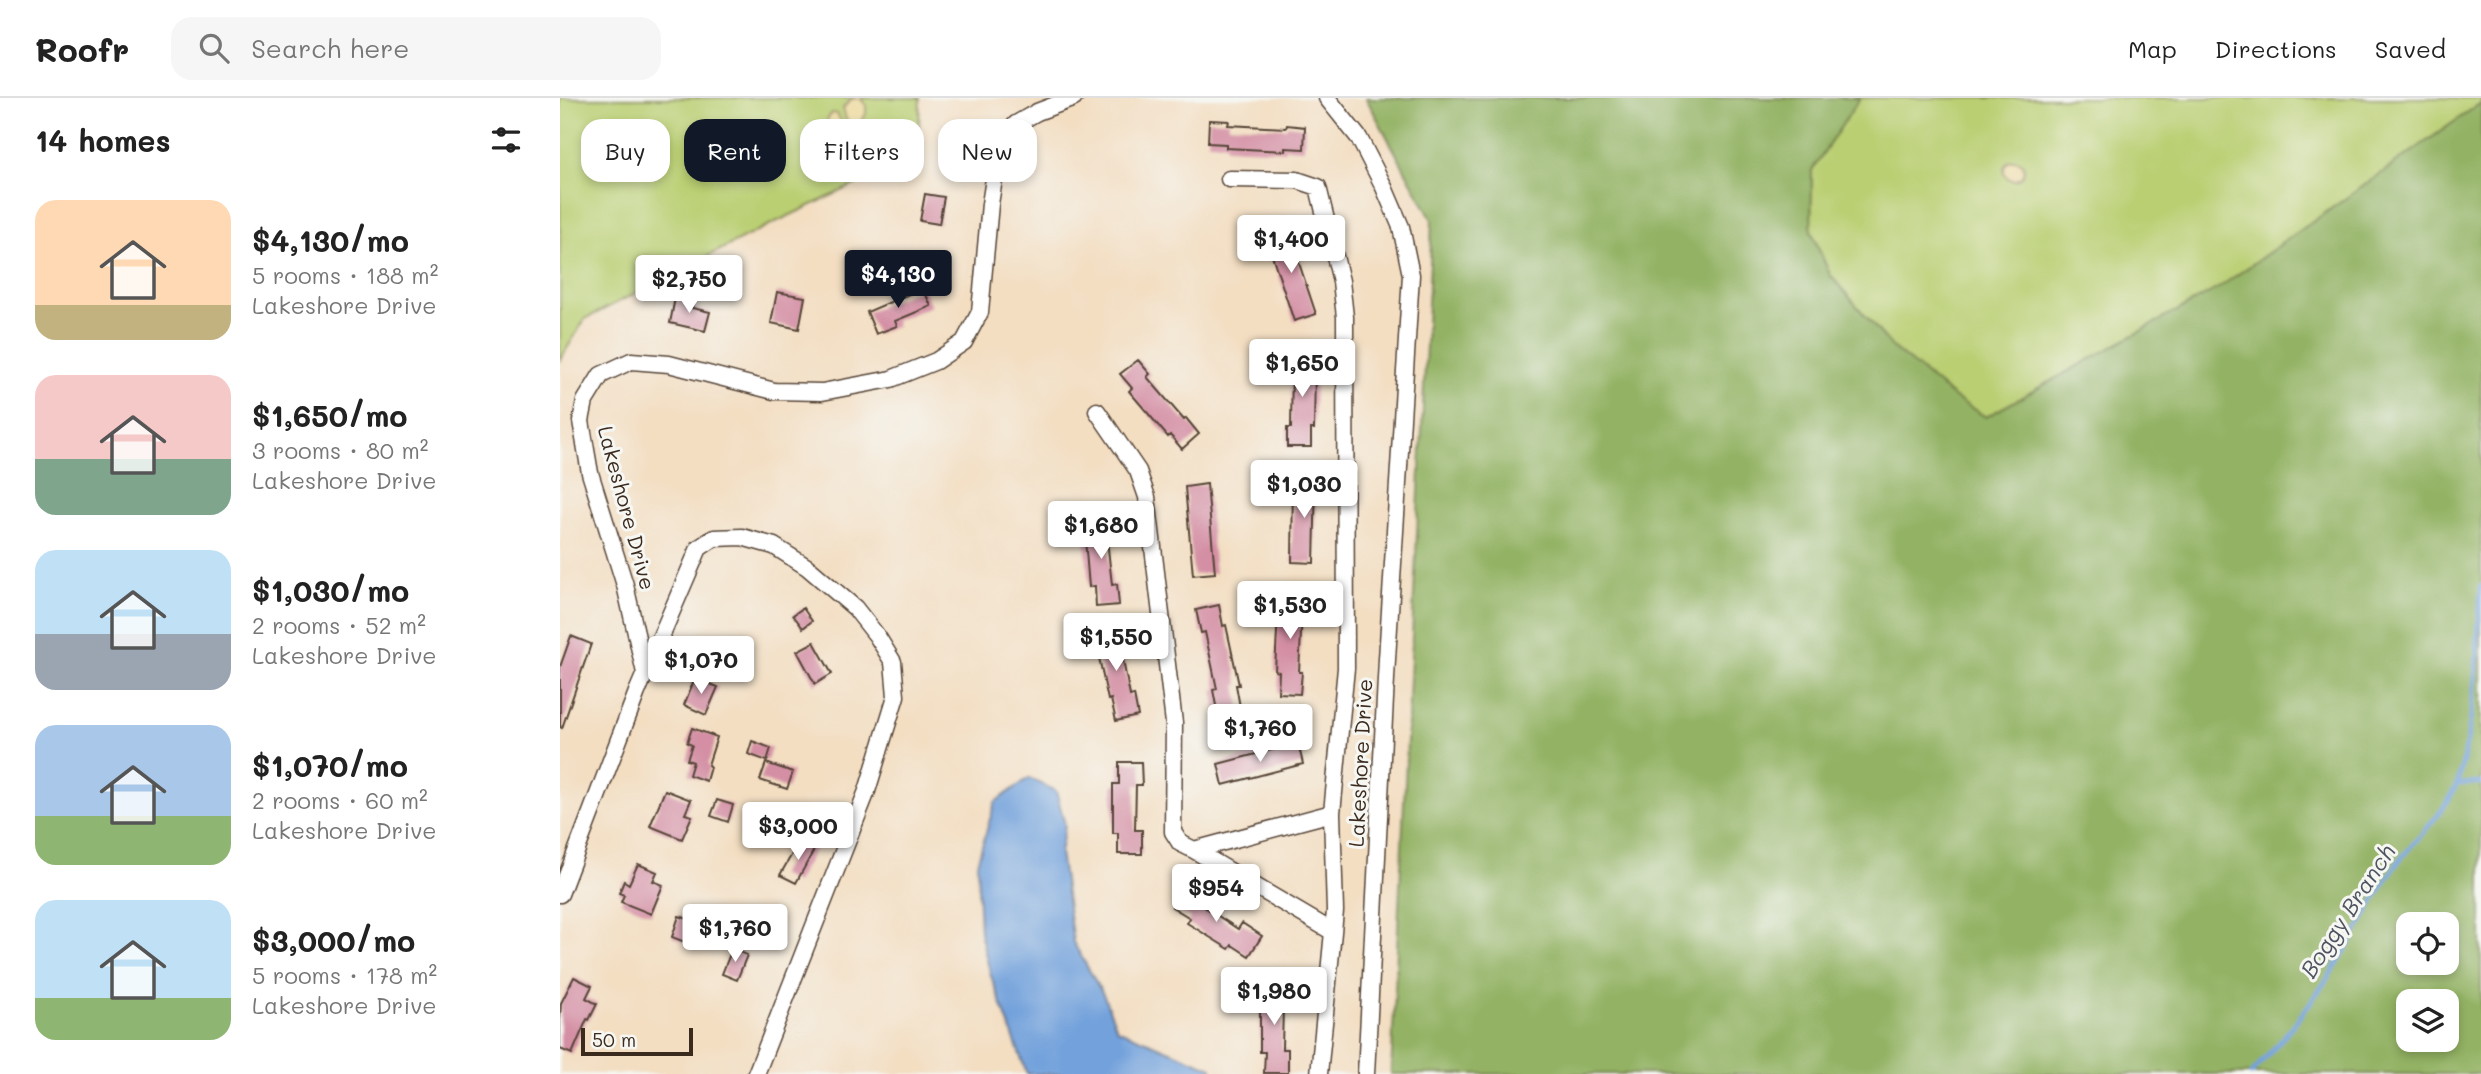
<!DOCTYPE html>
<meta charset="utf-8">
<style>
:root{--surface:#fff;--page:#f6f6f6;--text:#222;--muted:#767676;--line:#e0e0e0;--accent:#111827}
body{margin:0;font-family:Mali,sans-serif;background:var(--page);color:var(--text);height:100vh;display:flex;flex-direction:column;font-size:26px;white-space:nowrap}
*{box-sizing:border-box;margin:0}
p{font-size:23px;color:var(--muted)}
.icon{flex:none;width:38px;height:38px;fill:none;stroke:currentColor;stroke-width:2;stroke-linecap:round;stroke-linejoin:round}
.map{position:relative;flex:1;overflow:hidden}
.drawer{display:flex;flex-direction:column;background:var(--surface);width:560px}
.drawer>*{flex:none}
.guide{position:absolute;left:21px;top:21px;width:665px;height:63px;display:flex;gap:14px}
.buttons{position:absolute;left:1836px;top:814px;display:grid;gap:14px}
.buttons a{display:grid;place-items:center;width:63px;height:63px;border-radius:14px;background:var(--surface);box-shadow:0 4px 10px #0003;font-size:35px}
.scale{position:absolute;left:21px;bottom:18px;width:112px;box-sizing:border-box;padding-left:7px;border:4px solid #3b2a1e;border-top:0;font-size:19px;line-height:24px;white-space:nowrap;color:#3b2a1e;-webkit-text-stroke:5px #f6f6f2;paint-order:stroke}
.price{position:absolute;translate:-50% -60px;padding:0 16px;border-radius:7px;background:#fff;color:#222;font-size:23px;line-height:46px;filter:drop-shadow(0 2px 4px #0008)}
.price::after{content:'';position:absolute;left:50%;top:42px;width:21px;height:16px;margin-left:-10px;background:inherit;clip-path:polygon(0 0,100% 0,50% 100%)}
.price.on{background:var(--accent);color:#fff}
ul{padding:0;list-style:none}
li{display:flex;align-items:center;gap:21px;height:175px;padding:0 35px}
li span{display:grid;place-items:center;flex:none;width:196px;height:140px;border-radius:21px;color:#555}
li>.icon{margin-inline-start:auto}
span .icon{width:84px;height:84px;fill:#fffc;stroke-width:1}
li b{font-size:30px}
h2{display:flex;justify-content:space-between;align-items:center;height:84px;padding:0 35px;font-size:30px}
.pill{padding:0 24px;border-radius:21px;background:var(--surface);box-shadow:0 4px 10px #0003;font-size:24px;line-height:63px}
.pill.on{background:var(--accent);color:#fff}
header{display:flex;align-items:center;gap:42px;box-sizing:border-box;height:98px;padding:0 35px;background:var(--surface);border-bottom:2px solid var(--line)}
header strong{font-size:33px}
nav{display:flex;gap:38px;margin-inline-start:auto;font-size:24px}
.search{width:490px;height:63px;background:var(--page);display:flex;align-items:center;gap:18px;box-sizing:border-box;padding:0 24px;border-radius:21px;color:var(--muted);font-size:26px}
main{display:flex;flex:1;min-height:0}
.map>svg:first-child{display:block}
.green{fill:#bacf72;stroke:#7a7c48;stroke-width:2}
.forest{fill:#93b264;stroke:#676e41;stroke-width:2;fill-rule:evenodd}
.sand{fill:#eeda9e;stroke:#94825e;stroke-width:2}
.water{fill:#72a1db;stroke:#56667c;stroke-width:2}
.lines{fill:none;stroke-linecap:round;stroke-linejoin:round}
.stream{stroke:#72a1db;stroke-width:4.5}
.building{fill:#d48fa4}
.minor-casing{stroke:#574537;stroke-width:19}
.minor{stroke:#fff;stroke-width:16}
.labels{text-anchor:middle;stroke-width:6;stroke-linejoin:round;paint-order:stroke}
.street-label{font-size:21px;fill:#3b2a1e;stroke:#f6f6f2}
.water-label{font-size:23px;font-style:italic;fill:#4e5460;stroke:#f6f6f2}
</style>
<header>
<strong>Roofr</strong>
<div class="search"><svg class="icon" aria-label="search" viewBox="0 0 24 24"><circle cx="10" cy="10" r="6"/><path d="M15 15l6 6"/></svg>Search here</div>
<nav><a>Map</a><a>Directions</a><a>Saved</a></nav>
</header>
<main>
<section class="drawer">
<h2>14 homes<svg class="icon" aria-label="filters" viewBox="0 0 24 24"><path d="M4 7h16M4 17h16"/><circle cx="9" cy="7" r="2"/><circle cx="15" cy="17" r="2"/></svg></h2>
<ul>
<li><span style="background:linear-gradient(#ffd9b3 75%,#c2b280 0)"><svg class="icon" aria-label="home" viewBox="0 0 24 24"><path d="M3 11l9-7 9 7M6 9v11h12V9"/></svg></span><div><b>$4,130/mo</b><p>5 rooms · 188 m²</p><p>Lakeshore Drive</p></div></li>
<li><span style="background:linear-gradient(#f6c9c9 60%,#7fa58c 0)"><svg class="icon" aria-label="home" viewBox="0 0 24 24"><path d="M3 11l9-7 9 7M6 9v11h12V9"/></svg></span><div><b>$1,650/mo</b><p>3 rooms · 80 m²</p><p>Lakeshore Drive</p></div></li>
<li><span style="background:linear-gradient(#bfe0f5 60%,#9aa5b1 0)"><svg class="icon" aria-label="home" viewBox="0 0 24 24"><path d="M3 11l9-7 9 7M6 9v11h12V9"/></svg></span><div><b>$1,030/mo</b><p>2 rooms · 52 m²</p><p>Lakeshore Drive</p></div></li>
<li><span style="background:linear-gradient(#a9c7e8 65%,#8fb573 0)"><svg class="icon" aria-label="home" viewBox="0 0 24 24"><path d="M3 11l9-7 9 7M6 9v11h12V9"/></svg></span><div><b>$1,070/mo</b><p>2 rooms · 60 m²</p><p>Lakeshore Drive</p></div></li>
<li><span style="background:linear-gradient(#bfe0f5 70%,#8fb573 0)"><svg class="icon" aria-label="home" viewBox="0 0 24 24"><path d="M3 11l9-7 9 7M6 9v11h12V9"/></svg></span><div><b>$3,000/mo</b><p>5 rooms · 178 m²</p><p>Lakeshore Drive</p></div></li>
</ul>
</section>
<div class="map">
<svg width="1921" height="976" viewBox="0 0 1921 976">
<rect width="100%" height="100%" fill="#f6f6f2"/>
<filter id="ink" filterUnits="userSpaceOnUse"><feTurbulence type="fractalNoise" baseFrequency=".0143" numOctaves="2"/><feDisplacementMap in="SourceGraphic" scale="14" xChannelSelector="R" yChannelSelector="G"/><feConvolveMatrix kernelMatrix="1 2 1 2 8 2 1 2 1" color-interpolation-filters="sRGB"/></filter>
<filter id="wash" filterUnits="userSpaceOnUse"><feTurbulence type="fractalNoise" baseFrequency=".00686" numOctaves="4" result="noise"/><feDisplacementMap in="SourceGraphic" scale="28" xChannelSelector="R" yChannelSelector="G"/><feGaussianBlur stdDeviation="1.57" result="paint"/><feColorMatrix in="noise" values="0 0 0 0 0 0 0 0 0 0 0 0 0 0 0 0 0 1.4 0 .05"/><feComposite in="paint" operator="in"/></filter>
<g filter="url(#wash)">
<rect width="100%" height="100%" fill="#f3dec2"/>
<path class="green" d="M0 0H360L358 57 203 130 25 221 0 262Z
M1300 0H1921V5L1660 189 1426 319 1394 299 1333 250 1270 177 1251 132 1252 72Z"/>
<path class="forest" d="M806 0H1300L1252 72 1251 133 1270 177 1333 250 1394 299 1426 319 1660 189 1921 5V976H831L872 122ZM1848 826H1886V864H1848ZM1848 903H1886V942H1848Z"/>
<path class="sand" d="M300 0 306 7V16L298 27 291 28 286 21 283 10 291 1Z
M272 15 277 16C283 24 286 36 285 46L277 51 270 49C263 39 263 24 272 15Z
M1444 72a10 10 0 1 1 20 0a10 10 0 1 1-20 0Z"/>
<path class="water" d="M469 680 496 693 505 727 500 755 513 844 544 898 557 931 652 970 653 976H467L431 878 420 834 417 765 435 704Z"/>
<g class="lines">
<path class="stream" d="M1897 686 1921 685
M1691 976C1723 941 1753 904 1779 863 1800 831 1816 795 1839 763 1856 740 1889 711 1898 682 1915 625 1917 548 1921 488"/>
</g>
<g id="blocks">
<path class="building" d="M649 22 669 23 668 27 726 30 727 27 745 29 744 51 725 50V53L666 50V46L648 45Z
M365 96 384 99 379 126 360 123Z
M728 132 756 216 734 223 706 139Z
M363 190 371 208 335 223 337 228 316 236 307 214Z
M217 194 245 199 239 231 211 225Z
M115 200 133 204 132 210 150 214 145 233 110 225Z
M730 253H753L752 272H755L754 331H751V349H727V330H731L732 273H730Z
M578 262 590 276 587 279 624 322 626 320 639 336 622 351 610 337 608 339 569 293 572 290 560 276Z
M733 381H756L754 465 732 464Z
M647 386 655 475 633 477 625 389Z
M551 417 553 440 547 441 552 487 557 486 559 507 536 509 535 488 529 489 525 441H530L528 419Z
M723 492 747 493 745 516 742 515 739 574H742L740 596 718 595 719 574 715 573 718 513 722 514Z
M659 507 663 528 666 527 679 587H676L680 609 657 613 653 592 657 591 645 534 641 535 636 512Z
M243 510 252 523 243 530 233 517Z
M562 528 567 551 561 552 570 598 574 597 578 618 556 623 551 601 548 602 538 555 543 554 539 533Z
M11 538 31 546 2 630 0 629V569Z
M254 544 272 576 255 586 237 553Z
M135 580 158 589 146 617 124 607Z
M132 630 157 639 148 667 150 669 146 683 129 677 133 664 127 662 132 647 127 645Z
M192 643 211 650 207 663 188 656Z
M738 645 743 666 663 687 658 666Z
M559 664H581L582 687H576L575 732H582V756H558V735H553V686H559Z
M206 665 233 674 227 691 200 682Z
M105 692 131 702 125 716 132 718 122 741 90 728Z
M157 702 173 707 168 724 151 718Z
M240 742 255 750 236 785 220 777Z
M78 766 97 774 93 783 103 787 91 816 61 804 64 797 59 795 64 783 69 786Z
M624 789 643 802 640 806 678 831 682 825 702 838 689 858 672 847 669 851 627 825 630 820 612 809Z
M119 818 134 823 127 845 112 839Z
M172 851 187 857 177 882 162 876Z
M14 879 32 888 26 900 37 906 29 922 27 921 12 956 0 951V922L1 905Z
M706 883H729V906H723L722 951H728V975H704L705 954H700V905H706Z"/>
</g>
</g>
<g filter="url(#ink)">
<use href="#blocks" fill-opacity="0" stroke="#574537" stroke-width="2"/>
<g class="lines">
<g class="minor-casing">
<path id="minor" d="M767 0 799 40 823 87 841 129 851 177 827 561 806 976
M669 81 737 82 758 89 781 183 785 219 786 570 772 715
M537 313 578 373 587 399 614 625 613 734 620 745 634 752
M85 575 65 487 30 375 21 323 25 303 41 277 71 263 109 266 214 293 262 294 331 281 376 263 404 244 420 214 430 106 438 56 447 36 456 26 477 14 514 0
M0 796 77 594 139 450 154 440 182 439 214 448 247 469 295 510 317 538 333 564 336 598 307 693 196 976
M759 976 773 834 775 813 772 715 634 752 773 834"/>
</g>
<use href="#minor" class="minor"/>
</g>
</g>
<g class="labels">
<g class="street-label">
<text transform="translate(66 410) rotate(75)" y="7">Lakeshore Drive</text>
<text transform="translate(801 665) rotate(-87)" y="7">Lakeshore Drive</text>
</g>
<g class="water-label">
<text transform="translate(1788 813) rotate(-57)" y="8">Boggy Branch</text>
</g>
</g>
</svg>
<div class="buttons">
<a><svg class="icon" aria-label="locate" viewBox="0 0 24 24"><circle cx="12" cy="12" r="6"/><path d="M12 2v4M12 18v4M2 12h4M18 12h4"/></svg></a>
<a><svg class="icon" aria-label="layers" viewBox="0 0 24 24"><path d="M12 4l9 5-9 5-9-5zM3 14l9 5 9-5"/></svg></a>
</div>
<div class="scale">50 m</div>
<b class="price" style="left:731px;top:177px">$1,400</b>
<b class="price on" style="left:338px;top:212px">$4,130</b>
<b class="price" style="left:129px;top:217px">$2,750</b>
<b class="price" style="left:742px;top:301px">$1,650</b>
<b class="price" style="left:744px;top:422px">$1,030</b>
<b class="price" style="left:541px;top:463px">$1,680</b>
<b class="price" style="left:730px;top:543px">$1,530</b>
<b class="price" style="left:556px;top:575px">$1,550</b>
<b class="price" style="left:141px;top:598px">$1,070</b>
<b class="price" style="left:700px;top:666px">$1,760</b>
<b class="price" style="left:238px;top:764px">$3,000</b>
<b class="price" style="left:656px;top:826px">$954</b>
<b class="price" style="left:175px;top:866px">$1,760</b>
<b class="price" style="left:714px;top:929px">$1,980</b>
<div class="guide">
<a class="pill">Buy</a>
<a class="pill on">Rent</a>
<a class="pill">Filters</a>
<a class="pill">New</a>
</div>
</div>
</main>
